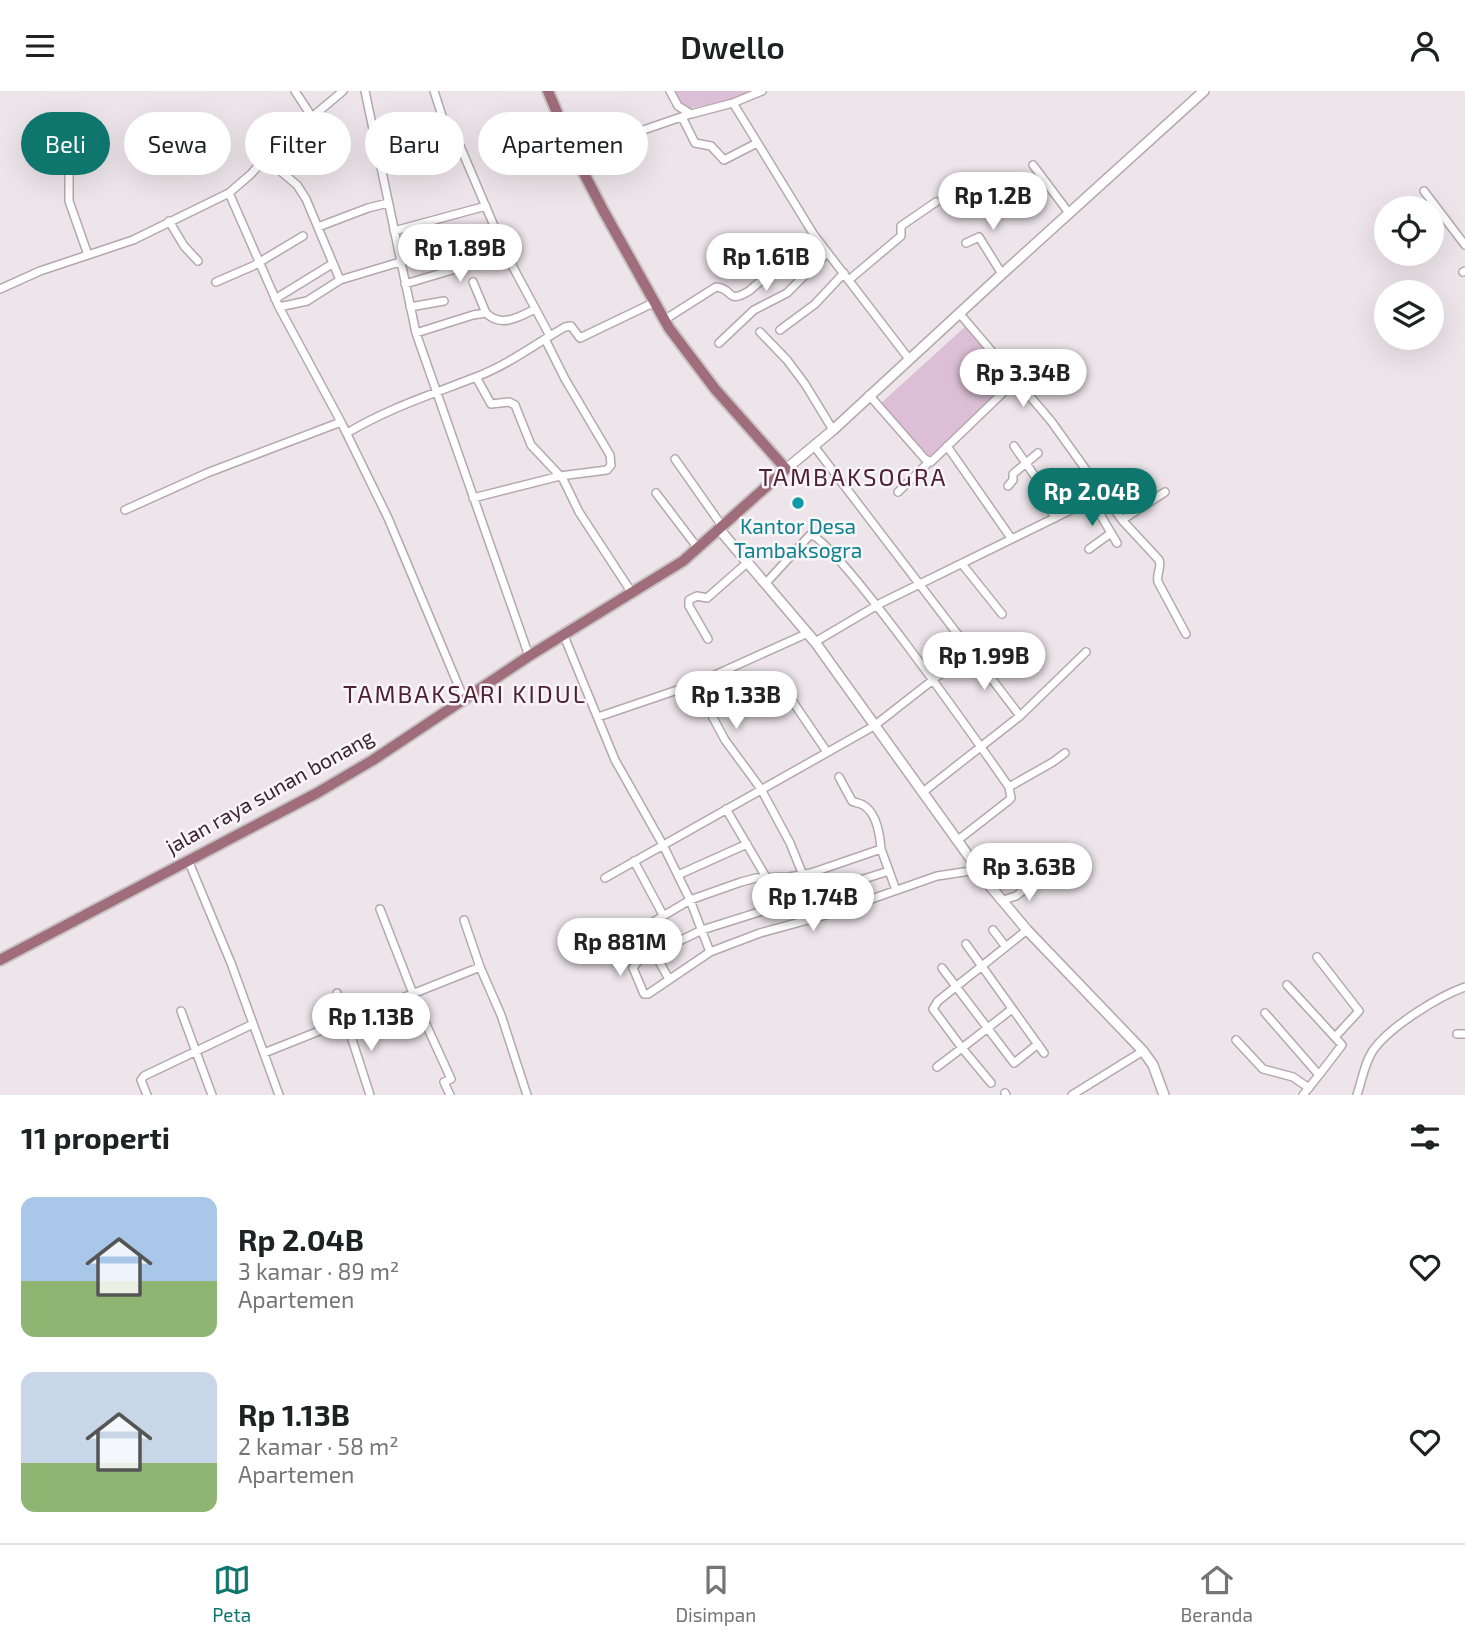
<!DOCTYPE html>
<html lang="id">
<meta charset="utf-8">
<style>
:root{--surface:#fff;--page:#f6f6f6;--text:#202124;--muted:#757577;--line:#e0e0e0;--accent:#0f766e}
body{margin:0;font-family:"Exo 2",sans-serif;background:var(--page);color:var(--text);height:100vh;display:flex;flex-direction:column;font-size:26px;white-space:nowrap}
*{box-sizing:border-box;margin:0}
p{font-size:23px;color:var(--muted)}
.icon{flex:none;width:38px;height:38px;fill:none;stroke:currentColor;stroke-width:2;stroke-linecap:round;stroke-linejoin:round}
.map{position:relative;height:1004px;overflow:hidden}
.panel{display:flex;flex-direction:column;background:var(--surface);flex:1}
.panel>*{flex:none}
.banner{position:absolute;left:21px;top:21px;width:700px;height:63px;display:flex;gap:14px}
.tools{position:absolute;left:1374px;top:105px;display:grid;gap:14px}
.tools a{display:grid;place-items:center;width:70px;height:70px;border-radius:50%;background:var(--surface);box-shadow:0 7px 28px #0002;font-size:35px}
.price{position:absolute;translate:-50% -60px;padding:0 16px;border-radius:24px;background:#fff;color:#222;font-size:23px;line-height:46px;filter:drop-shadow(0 2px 4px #0008)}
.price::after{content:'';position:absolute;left:50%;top:42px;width:21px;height:16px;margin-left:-10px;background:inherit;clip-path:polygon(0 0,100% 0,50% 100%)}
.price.current{background:var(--accent);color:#fff}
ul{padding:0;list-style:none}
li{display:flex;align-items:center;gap:21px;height:175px;padding:0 21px}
li span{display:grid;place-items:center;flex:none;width:196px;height:140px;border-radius:14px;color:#555}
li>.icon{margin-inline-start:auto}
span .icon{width:84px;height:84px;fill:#fffc;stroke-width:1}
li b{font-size:30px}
h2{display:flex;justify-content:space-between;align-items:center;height:84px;padding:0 21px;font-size:30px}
.tag{padding:0 24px;border-radius:32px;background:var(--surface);box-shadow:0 7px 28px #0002;font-size:24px;line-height:63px}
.tag.current{background:var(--accent);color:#fff}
header{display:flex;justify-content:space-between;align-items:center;height:91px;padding:0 21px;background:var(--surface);font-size:32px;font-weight:600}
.menu{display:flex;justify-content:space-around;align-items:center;height:98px;border-top:2px solid var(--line);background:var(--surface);font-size:19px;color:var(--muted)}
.menu a{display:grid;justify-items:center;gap:4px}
.menu .current{color:var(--accent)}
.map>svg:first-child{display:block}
.green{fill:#dcbfd6}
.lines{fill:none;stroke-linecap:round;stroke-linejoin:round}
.minor-casing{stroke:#b5a8ad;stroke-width:10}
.tertiary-casing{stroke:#b5a8ad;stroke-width:12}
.primary-casing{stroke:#c9c2c4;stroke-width:14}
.minor{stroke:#fff;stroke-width:7}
.tertiary{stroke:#fff;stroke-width:9}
.primary{stroke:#9f6d7c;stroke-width:10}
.culture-dot{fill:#0f9aa8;stroke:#f9f5f8;stroke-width:2.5}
.labels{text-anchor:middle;stroke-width:5;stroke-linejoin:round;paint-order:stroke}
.culture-label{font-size:21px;fill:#0d838f;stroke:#f9f5f8}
.street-label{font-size:21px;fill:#3d252d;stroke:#f9f5f8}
.quarter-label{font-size:24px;letter-spacing:2px;fill:#4e2230;stroke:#f9f5f8}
</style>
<header><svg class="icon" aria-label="menu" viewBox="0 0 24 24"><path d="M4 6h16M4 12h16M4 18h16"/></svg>Dwello<svg class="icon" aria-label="person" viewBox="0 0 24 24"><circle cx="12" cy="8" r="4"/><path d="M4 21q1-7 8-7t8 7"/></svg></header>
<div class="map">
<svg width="1465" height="1004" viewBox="0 0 1465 1004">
<rect width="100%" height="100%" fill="#ede5e9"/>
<path class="green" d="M673 0H755L733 9 685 18 680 14Z
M967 234 1010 285 1008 291 930 366 924 365 880 313Z"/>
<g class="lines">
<g class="minor-casing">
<path id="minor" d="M295 0 312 26
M365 0 416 242 529 565
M434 0 444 31 457 48 506 163 550 245
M670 0 678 15 691 23 733 12 814 144 909 268
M733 12 762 0
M682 26 695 52 711 55 724 69 757 52
M69 38V110L88 164
M265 67 297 94 306 108 340 189
M576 67 623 46 690 23
M1033 74 1069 122
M1424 100 1465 154
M229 102 279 216 341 331 388 427 464 608
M169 130 184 155 198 170
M318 136 368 117 388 112
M394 140 486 115
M966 152 979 146 1002 183
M1463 181 1465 180
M850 188 901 145V135L936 111
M216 191 253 175 303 145
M473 191 486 222
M405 193 506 163
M0 198 40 180 133 149 229 102 251 83 287 42 312 26 343 0
M275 208 332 173
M279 216 307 210 340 189 400 171
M410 216 444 210
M960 223 1051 330 1122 429 1159 469C1162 476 1156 483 1158 491L1186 543
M664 229 716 196C734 197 726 214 749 200L814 144
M780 239 815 213 844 182
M760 241 787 269 805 293 833 339
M416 242 473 224 486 222C501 237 519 226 535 218
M719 252 754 219 787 202 827 162
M476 286 491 313 509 311 515 314 531 354 563 388 579 421 632 502
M869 304 925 368 931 371 1017 288
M347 342C389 317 430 304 476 286 508 274 535 253 565 236L571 235 580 247 653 212
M814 355 1020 625
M947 355 1011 447
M1014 355 1043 397 1044 407 1055 427
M675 368 722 435
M1008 395 1013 389V383L1038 362
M898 401 929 371
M656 402 697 456
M473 407 560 385 607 379 611 374 610 364 565 288 546 250
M1091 408 1117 452
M125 419 207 382 341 331
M1122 429 1165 401
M1089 458 1111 442
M962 473 1002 523
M766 492 810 444C833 444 986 663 1009 696
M564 545 615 669 663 754 690 809 710 861
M708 548 689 515V509L697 505 707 507 748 471
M815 551 881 512 1083 413 1133 382
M695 593 725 649 761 698 790 752 803 784
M775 608 783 604 789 605 827 661
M598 626 695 593 808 542
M839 686 852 710C855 712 860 712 863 714 877 722 880 744 881 758
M923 701 1020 625 1086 561
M726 718 766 786
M958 749 1008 710 1011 707 1009 696 1053 671 1065 662
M188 769 231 872 279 1004
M634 770 663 824
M889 780 702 839 638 870 633 877 644 903H648L710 861 760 842 826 824 937 785 977 779
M811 782 826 824
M678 784 747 753
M605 787 874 635 970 560
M986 791 1023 764
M1003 809 1016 805 1042 784
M380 818 419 918 451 988 444 991 450 1004
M464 829 480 876 501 924 527 1004
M993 839 1006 856
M966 853 1044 962
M1317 866 1359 920 1335 946
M942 877 1014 972 1038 953
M669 888 643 842V837L690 809 741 791 756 787 789 786 811 782 881 758 896 799
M1287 894 1342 954 1319 984
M337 902 370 1004
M1012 918 962 957 933 918 938 910 1027 839
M181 920 212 1004
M1265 922 1319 984 1303 1004
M1457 943H1465
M1236 949 1263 978 1293 986 1309 997
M264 962 480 876
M937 976 962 957 991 992
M1005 1002 1006 1004
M147 1004 141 989 144 985 253 933
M1072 1004 1143 960
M1357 1004C1362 989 1365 970 1374 958 1391 935 1439 905 1465 896"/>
</g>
<g class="tertiary-casing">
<path id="tertiary" d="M786 378 833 339 1002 183 1204 0
M719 438 815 551 990 795 1027 839 1143 960 1153 974 1164 1004"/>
</g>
<g class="primary-casing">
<path id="primary" d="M0 869 317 702 373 669 529 565 683 470 786 378 715 298 669 237 603 119 576 67 548 0"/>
</g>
<use href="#minor" class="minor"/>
<use href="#tertiary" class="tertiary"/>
<use href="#primary" class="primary"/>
</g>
<circle class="culture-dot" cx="798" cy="412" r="7"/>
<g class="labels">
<g class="culture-label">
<text x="798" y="443">Kantor Desa<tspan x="798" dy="24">Tambaksogra</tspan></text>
</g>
<g class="street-label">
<text transform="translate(270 701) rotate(-29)" y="7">jalan raya sunan bonang</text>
</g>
<g class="quarter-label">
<text x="853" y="395">TAMBAKSOGRA</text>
<text x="465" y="612">TAMBAKSARI KIDUL</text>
</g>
</g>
</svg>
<div class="tools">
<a><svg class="icon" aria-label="locate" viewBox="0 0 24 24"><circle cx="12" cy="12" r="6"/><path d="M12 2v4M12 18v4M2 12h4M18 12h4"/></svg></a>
<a><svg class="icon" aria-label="layers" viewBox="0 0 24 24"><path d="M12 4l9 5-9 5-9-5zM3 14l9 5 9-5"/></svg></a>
</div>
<b class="price" style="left:993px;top:141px">Rp 1.2B</b>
<b class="price" style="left:460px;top:193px">Rp 1.89B</b>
<b class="price" style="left:766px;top:202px">Rp 1.61B</b>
<b class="price" style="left:1023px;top:318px">Rp 3.34B</b>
<b class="price current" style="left:1092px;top:437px">Rp 2.04B</b>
<b class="price" style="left:984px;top:601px">Rp 1.99B</b>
<b class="price" style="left:736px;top:640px">Rp 1.33B</b>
<b class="price" style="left:1029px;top:812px">Rp 3.63B</b>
<b class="price" style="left:813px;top:842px">Rp 1.74B</b>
<b class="price" style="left:620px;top:887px">Rp 881M</b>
<b class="price" style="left:371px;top:962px">Rp 1.13B</b>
<div class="banner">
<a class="tag current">Beli</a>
<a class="tag">Sewa</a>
<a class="tag">Filter</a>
<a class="tag">Baru</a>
<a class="tag">Apartemen</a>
</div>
</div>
<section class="panel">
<h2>11 properti<svg class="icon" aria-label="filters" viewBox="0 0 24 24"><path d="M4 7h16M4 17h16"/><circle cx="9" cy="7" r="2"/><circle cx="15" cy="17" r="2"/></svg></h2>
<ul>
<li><span style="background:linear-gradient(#a9c7e8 60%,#8fb573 0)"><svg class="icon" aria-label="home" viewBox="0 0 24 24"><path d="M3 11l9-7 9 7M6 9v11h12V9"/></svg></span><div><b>Rp 2.04B</b><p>3 kamar · 89 m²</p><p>Apartemen</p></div><svg class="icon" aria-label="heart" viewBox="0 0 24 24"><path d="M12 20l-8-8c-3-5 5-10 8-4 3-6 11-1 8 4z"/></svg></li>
<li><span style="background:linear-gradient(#c9d6e8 65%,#8fb573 0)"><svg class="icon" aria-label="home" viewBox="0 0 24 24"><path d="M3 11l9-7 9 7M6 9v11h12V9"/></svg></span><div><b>Rp 1.13B</b><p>2 kamar · 58 m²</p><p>Apartemen</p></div><svg class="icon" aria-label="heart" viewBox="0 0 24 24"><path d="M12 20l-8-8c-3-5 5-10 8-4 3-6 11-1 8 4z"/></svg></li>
</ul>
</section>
<nav class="menu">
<a class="current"><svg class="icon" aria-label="map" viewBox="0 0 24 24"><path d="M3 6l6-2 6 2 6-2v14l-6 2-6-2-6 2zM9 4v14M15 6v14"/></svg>Peta</a>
<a><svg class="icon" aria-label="saved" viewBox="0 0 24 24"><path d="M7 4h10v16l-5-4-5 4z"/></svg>Disimpan</a>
<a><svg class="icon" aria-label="home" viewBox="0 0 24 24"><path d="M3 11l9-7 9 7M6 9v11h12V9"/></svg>Beranda</a>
</nav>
